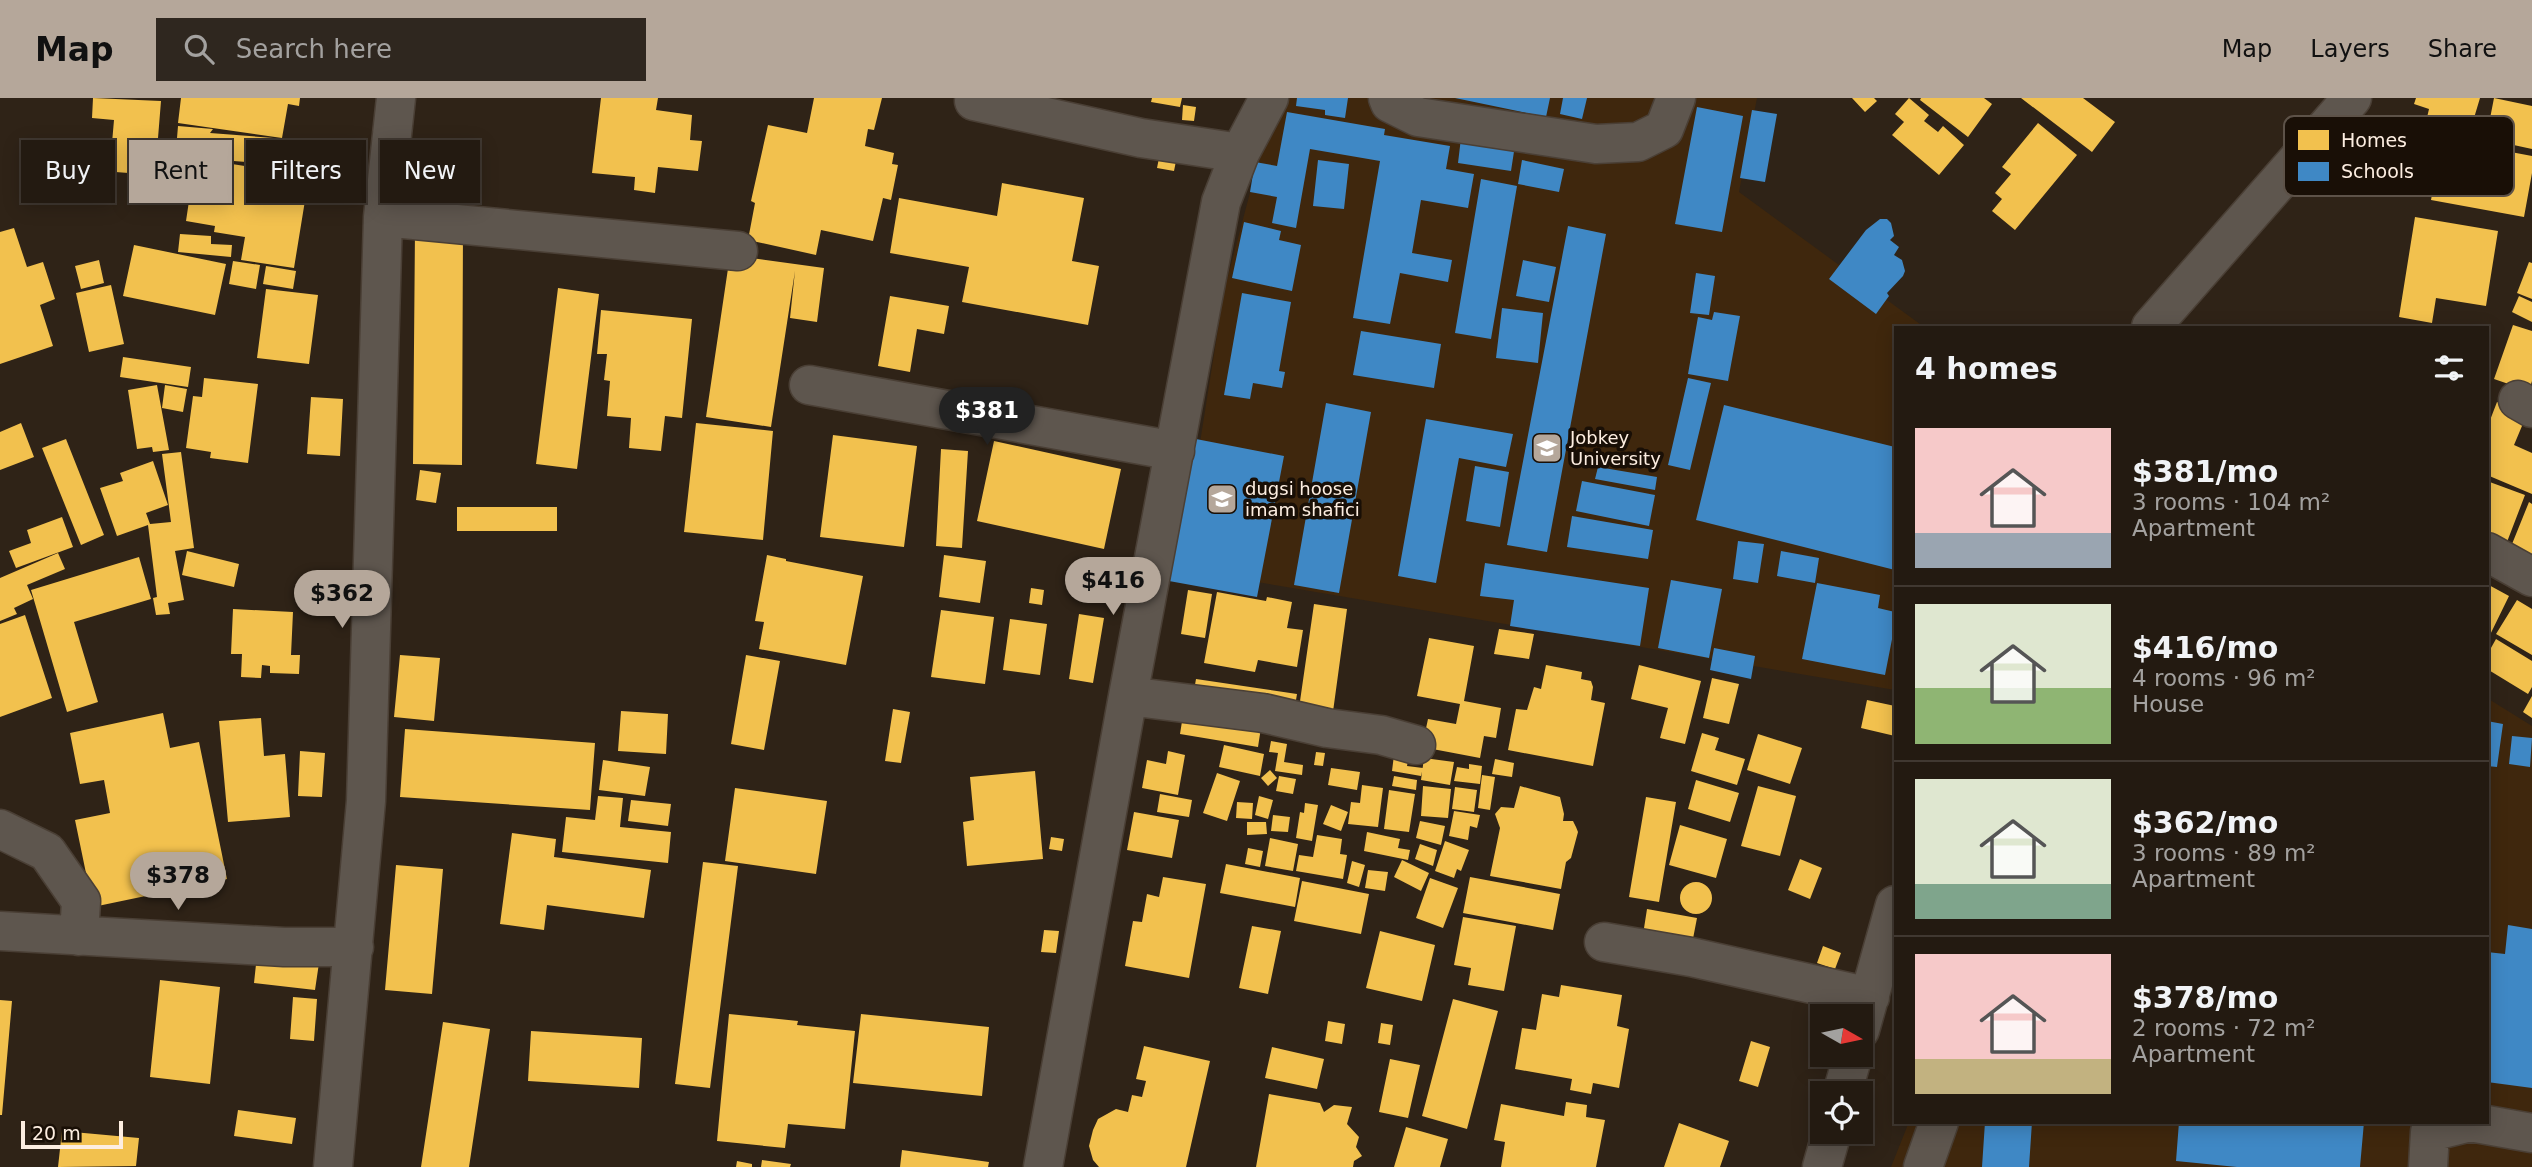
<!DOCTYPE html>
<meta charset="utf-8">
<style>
:root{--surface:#231a11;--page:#2f271f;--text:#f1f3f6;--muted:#a3a19f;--line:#403831;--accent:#b5a79a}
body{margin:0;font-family:"DejaVu Sans",sans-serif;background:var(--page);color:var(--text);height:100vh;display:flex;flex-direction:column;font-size:26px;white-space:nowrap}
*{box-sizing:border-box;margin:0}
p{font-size:23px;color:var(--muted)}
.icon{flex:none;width:38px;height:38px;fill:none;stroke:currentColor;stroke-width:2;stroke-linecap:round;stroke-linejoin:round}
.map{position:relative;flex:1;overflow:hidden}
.side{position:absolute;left:1894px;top:228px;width:595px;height:798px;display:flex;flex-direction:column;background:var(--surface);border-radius:0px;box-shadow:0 4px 18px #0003,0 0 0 2px var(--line)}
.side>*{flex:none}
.top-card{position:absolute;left:21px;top:42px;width:665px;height:63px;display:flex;gap:14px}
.needle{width:46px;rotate:99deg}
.fabs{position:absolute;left:1810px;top:906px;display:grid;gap:14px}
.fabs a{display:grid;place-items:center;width:63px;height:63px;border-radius:0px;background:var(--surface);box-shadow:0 4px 18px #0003,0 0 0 2px var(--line);font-size:35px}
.scale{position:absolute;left:21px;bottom:18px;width:102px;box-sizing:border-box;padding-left:7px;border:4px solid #fdeee1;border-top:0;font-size:19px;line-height:24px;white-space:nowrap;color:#fdeee1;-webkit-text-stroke:5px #190f06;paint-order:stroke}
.price{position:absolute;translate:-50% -60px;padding:0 16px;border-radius:24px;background:var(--accent);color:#111;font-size:23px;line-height:46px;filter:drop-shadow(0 2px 4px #0008)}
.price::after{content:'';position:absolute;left:50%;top:42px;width:21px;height:16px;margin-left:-10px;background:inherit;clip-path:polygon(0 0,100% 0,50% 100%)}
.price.selected{background:#222;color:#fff}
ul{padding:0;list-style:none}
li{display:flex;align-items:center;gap:21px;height:175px;padding:0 21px}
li+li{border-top:2px solid var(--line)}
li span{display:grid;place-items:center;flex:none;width:196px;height:140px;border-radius:0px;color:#555}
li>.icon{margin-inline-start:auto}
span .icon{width:84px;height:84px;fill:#fffc;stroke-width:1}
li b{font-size:30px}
h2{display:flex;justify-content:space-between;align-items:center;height:84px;padding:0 21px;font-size:30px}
.chip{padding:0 24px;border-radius:0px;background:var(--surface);box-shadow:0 4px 18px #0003,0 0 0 2px var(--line);font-size:24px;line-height:63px}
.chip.selected{background:var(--accent);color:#111}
header{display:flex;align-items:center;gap:42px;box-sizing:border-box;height:98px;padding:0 35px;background:var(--accent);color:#111}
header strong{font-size:33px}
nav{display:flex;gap:38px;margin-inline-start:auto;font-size:24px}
.search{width:490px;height:63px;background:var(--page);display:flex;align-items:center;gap:18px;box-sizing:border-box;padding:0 24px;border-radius:0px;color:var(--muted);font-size:26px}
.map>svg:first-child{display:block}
.built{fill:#3f270d}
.homes{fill:#f2c14e}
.schools{fill:#3f88c5}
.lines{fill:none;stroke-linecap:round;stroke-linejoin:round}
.minor-casing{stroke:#4a3f35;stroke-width:41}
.minor{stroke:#5e564e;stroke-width:38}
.labels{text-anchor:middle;stroke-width:7;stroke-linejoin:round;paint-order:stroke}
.poi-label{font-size:18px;fill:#fdeee1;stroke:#190f06;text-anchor:start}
.key{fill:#190f06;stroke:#5d5248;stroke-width:2}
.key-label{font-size:19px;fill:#fdeee1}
</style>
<header>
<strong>Map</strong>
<div class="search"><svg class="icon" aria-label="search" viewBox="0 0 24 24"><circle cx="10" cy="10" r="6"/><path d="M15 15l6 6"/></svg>Search here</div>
<nav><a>Map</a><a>Layers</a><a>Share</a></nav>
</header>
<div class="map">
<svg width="2532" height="1069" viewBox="0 0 2532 1069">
<rect width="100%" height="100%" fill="#2f2317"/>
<path class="built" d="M1290 0H1757L1739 94 1924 229H1895V592L1180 471 1224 193 1261 53Z
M2487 600 2532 628V1069H1891L1909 1024H2487Z"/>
<path class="homes" d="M93 0 161 3 155 77 89 72 92 44 112 45 114 22 92 20Z
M181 0H300L299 8 288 6 282 40 178 25Z
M601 0H658L656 12 692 17 690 42 702 43 698 73 658 69 655 95 634 92 635 79 592 75Z
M814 0H882L874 32 868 31 865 48 894 55 892 66 898 67 891 102 883 100 873 143 821 132 816 157 748 142 755 105 751 103 768 27 807 35Z
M1152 0H1182L1180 9 1151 4Z
M1852 0H1874L1877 3 1865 14Z
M1909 0 1929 17 1924 23 1938 34 1943 28 1964 47 1939 77 1892 37 1904 24 1895 16Z
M1921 0H1984L1992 6 1968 39 1920 2Z
M2021 0H2083L2115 24 2092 54Z
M2416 0H2480L2468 40 2453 35 2452 39 2432 34 2433 31 2425 28 2429 11 2414 6Z
M2494 0 2532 8V51L2486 41Z
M1183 7 1196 9 1194 23 1182 22Z
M2038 25 2077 57 2015 132 1992 113 2002 101 1995 95 2011 76 2002 69Z
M178 28 213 31 210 35 299 42 297 68 208 61 206 58 205 67 198 66V74L217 76 219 64 309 78 294 170 241 162 245 139 214 134 215 128 186 123 189 103 193 104 198 74 193 73 192 90 173 88Z
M2442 41 2532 58V75L2524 119 2431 102Z
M1160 55 1177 58 1174 73 1157 70Z
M1002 85 1084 100 1072 163 1099 168 1088 227 962 204 969 169 890 155 899 100 997 118Z
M2415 119 2498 133 2486 208 2436 200 2432 225 2399 219Z
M14 130 27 169 43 164 55 201 40 207 53 248 0 266V134Z
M415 131H463L462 367 413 366Z
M180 136 211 138V146L232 147 231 159 178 154Z
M134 147 226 166 215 217 123 198Z
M730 157 824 170 817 224 790 220 795 173 771 329 706 319Z
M99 162 104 185 81 191 75 168Z
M233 163 260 167 256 191 229 186Z
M2529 164 2532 165V201L2517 195Z
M266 168 296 173 293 191 263 186Z
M111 187 124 246 89 254 76 195Z
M558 190 599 196 577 371 536 366Z
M266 191 318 197 309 266 257 260Z
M890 198 949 208 944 236 917 231 910 274 878 268Z
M2519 198 2532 204V224L2512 214Z
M601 212 692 221 682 320 665 318 661 353 629 350 631 320 607 318 610 283 604 282 607 256H597Z
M2513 227 2532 233V283L2529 293 2494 281Z
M123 259 191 269 188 289 120 279Z
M204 280 258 286 248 365 210 360 211 354 186 350 193 298 202 299Z
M157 287 169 352 153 354 152 349 137 351 128 292Z
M165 287 187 291 183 314 162 310Z
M311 299 343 301 340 358 307 356Z
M2497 304 2527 316 2514 347 2532 355V396L2487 377V330Z
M21 325 34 359 0 372V334Z
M696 325 773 333 763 442 684 434Z
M833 337 917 348 904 449 820 439Z
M66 341 104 437 81 447 42 350Z
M994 343 1121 371 1104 451 977 423Z
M941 351 968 353 962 450 936 448Z
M181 354 194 450 175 453 184 502 168 505 170 516 156 517 153 500 157 499 148 427 117 438 100 390 123 383 120 375 153 363 168 407 146 415 150 426 171 424 162 356Z
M420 372 441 375 436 405 416 402Z
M2487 383 2525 397 2507 444 2487 437Z
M2529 404 2532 406V465L2508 456Z
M457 409H557V433H457Z
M62 419 73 449 16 470 9 453 31 445 27 432Z
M187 453 239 466 234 489 182 477Z
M58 455 65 471 27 487 33 501 14 510 17 516 0 523V480Z
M767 457 786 461V463L863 478 846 567 759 551 764 524 755 523Z
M944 457 986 463 980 505 939 499Z
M139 459 151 501 74 524 98 604 67 614 31 492Z
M2487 486 2509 498 2487 543Z
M1031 490 1044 492 1042 507 1029 505Z
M1188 492 1212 496 1205 540 1181 536Z
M1217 494 1266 503 1267 499 1292 504 1287 530 1303 532 1297 569 1258 562 1255 574 1204 565Z
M2517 502 2532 511V557L2496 536Z
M1314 506 1347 511 1332 621 1298 617Z
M233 511 293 514 291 557H300L299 576 270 575V568L262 567 261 580 241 579 242 556H231Z
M941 512 994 519 985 586 931 579Z
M1079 516 1104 520 1093 585 1069 581Z
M25 517 52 600 0 619V526Z
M1010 521 1047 526 1040 577 1003 572Z
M1499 531 1534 536 1529 561 1494 556Z
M1429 540 1474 548 1464 603 1501 610 1496 640 1484 638 1480 660 1422 649 1428 621 1456 626 1460 606 1417 598Z
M2496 541 2532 563V589L2528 596 2487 571V557Z
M400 557 440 560 434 623 394 619Z
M746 557 780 563 764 652 731 646Z
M1546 567 1582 574 1581 581 1591 583 1593 589 1591 602 1605 605 1593 668 1508 652 1516 611 1527 612 1534 589 1541 591Z
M1639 567 1701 583 1685 646 1660 640 1668 610 1631 601Z
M1712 580 1739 586 1729 626 1703 620Z
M1196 581 1297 596 1294 614 1193 598Z
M2532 598V620L2523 614Z
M1867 602 1895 608V638L1861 630Z
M893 611 910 614 901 665 885 663Z
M1184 611 1262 623 1258 649 1180 636Z
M621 613 668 616 666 656 618 653Z
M163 615 170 650 199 644 227 781 93 809 75 722 110 715 104 682 80 686 70 635Z
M261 620 264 658 285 656 290 719 228 724 219 623Z
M405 631 595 645 590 712 400 699Z
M1702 635 1719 640 1715 652 1745 661 1737 687 1691 673Z
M1758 636 1802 650 1790 686 1747 672Z
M1271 643 1287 646 1284 664 1303 667 1302 677 1275 673 1278 655 1269 654Z
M1224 647 1264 656 1260 678 1219 669Z
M1395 649 1410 652 1407 668 1423 670 1421 678 1392 673Z
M300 653 325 655 322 699 298 698Z
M1168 653 1185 657 1178 697 1142 690 1147 662 1166 666Z
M1316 654 1325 655 1323 668 1314 667Z
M1424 660 1454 664 1450 687 1421 682Z
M1495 661 1514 665 1512 679 1492 676Z
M603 662 650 669 645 698 599 692Z
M1469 666 1482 668 1480 686 1454 683 1457 669 1469 671Z
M1331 670 1360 674 1357 692 1328 687Z
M1270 672 1277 680 1268 688 1261 680Z
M1035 673 1043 761 967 768 963 724 974 722 970 679Z
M1217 675 1240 683 1227 723 1203 715Z
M1482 677 1495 679 1490 712 1478 710Z
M1279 678 1296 681 1293 696 1276 693Z
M1394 678 1417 682 1416 692 1392 688Z
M1696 682 1739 695 1730 724 1688 711Z
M1362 687 1383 690 1378 729 1348 726 1351 704 1360 705Z
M1423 688 1451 691 1448 720 1421 718Z
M1520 688 1560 699 1564 716 1563 723H1573L1576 729 1578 734 1571 760 1566 764 1561 791 1490 778 1500 730 1495 716 1501 709 1514 710Z
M1758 688 1796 698 1780 758 1741 748Z
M1455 689 1477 692 1474 714 1452 711Z
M735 690 827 703 816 776 725 763Z
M1389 692 1415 696 1409 734 1384 731Z
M1160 696 1192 702 1189 719 1157 714Z
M598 698 623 700 620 729 671 734 668 765 562 754 566 719 595 722Z
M1259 698 1273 702 1268 721 1255 717Z
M1646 699 1676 704 1659 804 1629 799Z
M631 702 671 706 668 728 628 723Z
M1237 704 1253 705 1252 721 1236 720Z
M1305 705 1318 707 1312 743 1296 740 1300 714 1304 715Z
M1331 707 1348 714 1341 733 1323 726Z
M1454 713 1480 717 1477 730 1470 728 1468 742 1449 738Z
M1134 714 1179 722 1172 760 1127 752Z
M1273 717 1290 719 1288 734 1271 733Z
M1420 723 1445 728 1441 747 1416 740Z
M1247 724H1266L1267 736 1247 737Z
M1680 727 1727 741 1716 780 1669 767Z
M1367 734 1400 741 1398 750 1410 752 1408 762 1364 753Z
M512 735 556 741 554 759 651 772 644 820 547 807 544 832 500 826Z
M1317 737 1342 741 1340 756 1347 757 1343 781 1296 773 1299 757 1313 759Z
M1051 739 1064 741 1062 753 1049 751Z
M1270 740 1298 746 1293 773 1265 768Z
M1445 743 1469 752 1461 773 1457 771 1454 780 1435 773Z
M1420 746 1437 752 1433 768 1415 761Z
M1248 750 1263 753 1260 769 1245 766Z
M1800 761 1822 770 1810 801 1788 792Z
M1402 762 1429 775 1421 793 1394 779Z
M1352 763 1365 767 1359 789 1347 785Z
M703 764 738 768 710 990 675 986Z
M1226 766 1300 780 1295 809 1220 795Z
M396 767 443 771 432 896 385 892Z
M1368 772 1388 774 1385 793 1365 790Z
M1163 779 1206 786 1189 880 1125 868 1133 823 1142 824 1147 796 1159 799Z
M1470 779 1560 796 1553 832 1463 815Z
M1430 780 1458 790 1443 830 1416 820Z
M1302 783 1369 796 1361 836 1294 823Z
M1680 800a16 16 0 1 1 32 0a16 16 0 1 1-32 0Z
M1647 811 1697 820 1691 851 1642 843Z
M1463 819 1516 828 1504 893 1468 887 1471 870 1454 867Z
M1252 828 1281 833 1268 896 1239 890Z
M1044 832 1059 833 1056 855 1041 854Z
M1380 833 1435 847 1422 903 1366 890Z
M1823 848 1841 855 1835 871 1817 865Z
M257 857 319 865 315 892 254 885Z
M160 882 220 889 210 986 150 979Z
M1561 887 1622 897 1617 928 1629 931 1619 990 1593 985 1591 996 1570 992 1572 981 1515 971 1522 930 1536 932 1542 896 1559 899Z
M293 899 317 901 314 943 290 941Z
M1453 901 1498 913 1467 1031 1422 1018Z
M0 902 12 903 2 1017H0Z
M729 916 798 923 797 927 855 933 845 1031 788 1026 785 1050 717 1043Z
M861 916 989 929 982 998 853 985Z
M1328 923 1345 926 1342 946 1325 943Z
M443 924 490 931 469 1069H421Z
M1381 925 1393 927 1390 947 1378 945Z
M531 933 642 940 639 990 528 983Z
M1751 943 1770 949 1758 989 1739 983Z
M1144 948 1210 963 1186 1069H1099L1093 1062 1089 1048 1093 1032 1098 1021 1116 1011 1128 1014 1132 997 1142 999 1146 983 1136 981Z
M1272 949 1324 961 1317 991 1265 980Z
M1390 961 1420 967 1408 1020 1379 1014Z
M1269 996 1320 1005 1324 1014 1334 1007 1352 1009 1347 1026 1359 1039 1356 1049 1362 1058 1354 1063 1353 1069H1256Z
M1566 1004 1587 1007 1586 1019 1605 1022 1596 1069H1501L1505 1044 1494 1042 1501 1006 1564 1018Z
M238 1012 296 1020 292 1046 234 1038Z
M1679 1025 1729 1043 1720 1069H1664Z
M1406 1029 1448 1041 1440 1069H1394Z
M62 1033 139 1040 136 1068 58 1069Z
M902 1052 989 1064 988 1069H900Z
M762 1062 791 1066 790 1069H761Z
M737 1063 752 1066V1069H736Z"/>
<path class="schools" d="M1297 0H1348L1345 20 1325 17V12L1296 8Z
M1455 0H1550L1546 19Z
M1563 0H1587L1582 21 1560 16Z
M1697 9 1743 18 1722 134 1675 126Z
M1752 12 1777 16 1765 84 1740 80Z
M1287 14 1385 31 1384 37 1450 48 1446 71 1474 76 1468 110 1421 102 1412 155 1452 162 1448 184 1400 175 1390 226 1353 220 1380 63 1310 51 1296 130 1272 125 1277 99 1250 94 1255 64 1277 68Z
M1461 40 1515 47 1511 73 1458 65Z
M1318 62 1349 66 1344 111 1313 108Z
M1522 62 1564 71 1559 94 1518 86Z
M1481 81 1517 88 1491 241 1455 235Z
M1880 121H1887L1891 125 1894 138 1890 142 1899 149 1894 157 1902 162 1905 173 1903 178 1887 195 1889 198 1876 216 1829 181 1866 132Z
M1244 124 1281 133 1279 142 1301 147 1292 193 1232 180Z
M1568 128 1606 136 1547 454 1507 447Z
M1523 162 1556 169 1549 204 1516 198Z
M1696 175 1715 178 1709 217 1690 215Z
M1242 195 1291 204 1279 273 1285 274 1282 290 1253 285 1250 301 1224 297Z
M1502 210 1543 215 1538 265 1496 260Z
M1714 214 1740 218 1728 283 1688 276 1698 219 1712 222Z
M1361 233 1441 246 1434 290 1353 277Z
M1688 280 1711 285 1690 372 1668 367Z
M1326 305 1371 314 1339 495 1294 487Z
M1724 307 1895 349V472L1696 422Z
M1426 321 1513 336 1506 369 1459 360 1436 485 1398 478Z
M1196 341 1284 358 1257 499 1169 483Z
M1475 368 1509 374 1500 429 1466 423Z
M1598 369 1657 379 1655 392 1595 381Z
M1582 383 1655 397 1649 428 1576 413Z
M1572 418 1653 432 1648 461 1567 449Z
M1738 443 1764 446 1758 485 1733 481Z
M1781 453 1819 460 1815 485 1777 478Z
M1485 465 1649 490 1640 548 1510 528 1514 502 1480 498Z
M1671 482 1722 491 1709 560 1658 550Z
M1817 485 1880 497 1878 510 1895 514V526L1885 577 1802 561Z
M1714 550 1755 558 1751 581 1710 572Z
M2487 623 2503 626 2497 669 2487 668Z
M2512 638 2532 640 2530 669 2509 666Z
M2508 827 2532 831V990L2487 984V854L2505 856Z
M1985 1024H2032L2029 1069H1982Z
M2179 1024H2364L2360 1069H2237L2176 1063Z"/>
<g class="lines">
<g class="minor-casing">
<path id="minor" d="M1388 0 1390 5 1418 19 1596 46 1638 44 1664 31 1676 0
M974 3 1141 40 1240 55
M383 119 738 153
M2151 229 2352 0
M809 287 1175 353
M2518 302 2532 310
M2487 454 2532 479
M1128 598 1263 615 1327 630 1381 637 1416 647
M0 731 47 754 81 803 79 838
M0 833 284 849H354
M1604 844 1691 859 1870 899
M1860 932 1895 807
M1842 996 1853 957
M333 1069 366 703 383 119 396 0
M1043 1069 1128 598 1221 104 1240 55 1269 0
M1822 1069 1832 1034
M1923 1069 1939 1024
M2428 1069 2430 1034 2470 1024 2532 1035"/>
</g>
<use href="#minor" class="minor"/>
</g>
<defs>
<g id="university-square" transform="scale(1.575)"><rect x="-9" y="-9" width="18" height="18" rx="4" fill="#b5a79a" stroke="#190f06"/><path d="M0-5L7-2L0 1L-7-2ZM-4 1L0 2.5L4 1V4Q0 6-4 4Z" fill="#fff"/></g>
<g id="school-square" transform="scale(1.575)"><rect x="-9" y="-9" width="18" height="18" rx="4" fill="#b5a79a" stroke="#190f06"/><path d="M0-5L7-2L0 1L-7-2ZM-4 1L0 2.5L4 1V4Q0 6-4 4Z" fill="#fff"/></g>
</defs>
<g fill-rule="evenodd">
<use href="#university-square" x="1547" y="350"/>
<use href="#school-square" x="1222" y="401"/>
</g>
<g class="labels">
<g class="poi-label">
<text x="1570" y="346">Jobkey<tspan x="1570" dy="21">University</tspan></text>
<text x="1245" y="397">dugsi hoose<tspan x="1245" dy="21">imam shafici</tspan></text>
</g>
</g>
<rect x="2284" y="18" width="230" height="80" rx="10" class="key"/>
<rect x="2298" y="32" width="31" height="20" fill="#f2c14e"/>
<rect x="2298" y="64" width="31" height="19" fill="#3f88c5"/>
<g class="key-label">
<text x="2341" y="49">Homes</text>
<text x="2341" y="80">Schools</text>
</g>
</svg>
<div class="fabs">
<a><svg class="needle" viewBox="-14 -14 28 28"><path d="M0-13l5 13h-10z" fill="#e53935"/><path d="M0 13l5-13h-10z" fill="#a3a19f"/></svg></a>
<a><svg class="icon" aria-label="locate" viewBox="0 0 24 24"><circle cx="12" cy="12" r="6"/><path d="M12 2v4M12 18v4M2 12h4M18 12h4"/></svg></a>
</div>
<div class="scale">20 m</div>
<b class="price selected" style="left:987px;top:349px">$381</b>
<b class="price" style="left:1113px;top:519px">$416</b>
<b class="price" style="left:342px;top:532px">$362</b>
<b class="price" style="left:178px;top:814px">$378</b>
<div class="top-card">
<a class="chip">Buy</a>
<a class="chip selected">Rent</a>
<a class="chip">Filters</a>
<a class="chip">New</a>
</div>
<section class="side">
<h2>4 homes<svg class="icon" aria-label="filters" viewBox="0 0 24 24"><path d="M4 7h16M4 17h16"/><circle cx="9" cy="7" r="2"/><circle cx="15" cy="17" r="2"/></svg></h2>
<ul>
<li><span style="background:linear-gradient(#f6c9c9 75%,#9aa5b1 0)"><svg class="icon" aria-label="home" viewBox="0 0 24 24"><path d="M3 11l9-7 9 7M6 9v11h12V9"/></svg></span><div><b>$381/mo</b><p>3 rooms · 104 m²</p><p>Apartment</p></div></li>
<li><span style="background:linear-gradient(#dfe7d0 60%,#8fb573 0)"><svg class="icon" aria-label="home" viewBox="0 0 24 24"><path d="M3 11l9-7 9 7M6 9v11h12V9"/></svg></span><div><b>$416/mo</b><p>4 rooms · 96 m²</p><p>House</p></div></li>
<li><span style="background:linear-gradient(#dfe7d0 75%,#7fa58c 0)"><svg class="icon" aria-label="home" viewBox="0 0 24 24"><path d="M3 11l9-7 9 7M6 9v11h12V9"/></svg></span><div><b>$362/mo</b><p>3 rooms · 89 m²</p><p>Apartment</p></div></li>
<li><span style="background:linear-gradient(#f6c9c9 75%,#c2b280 0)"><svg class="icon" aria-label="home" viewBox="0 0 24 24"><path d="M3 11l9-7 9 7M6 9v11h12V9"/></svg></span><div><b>$378/mo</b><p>2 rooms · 72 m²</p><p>Apartment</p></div></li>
</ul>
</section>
</div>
